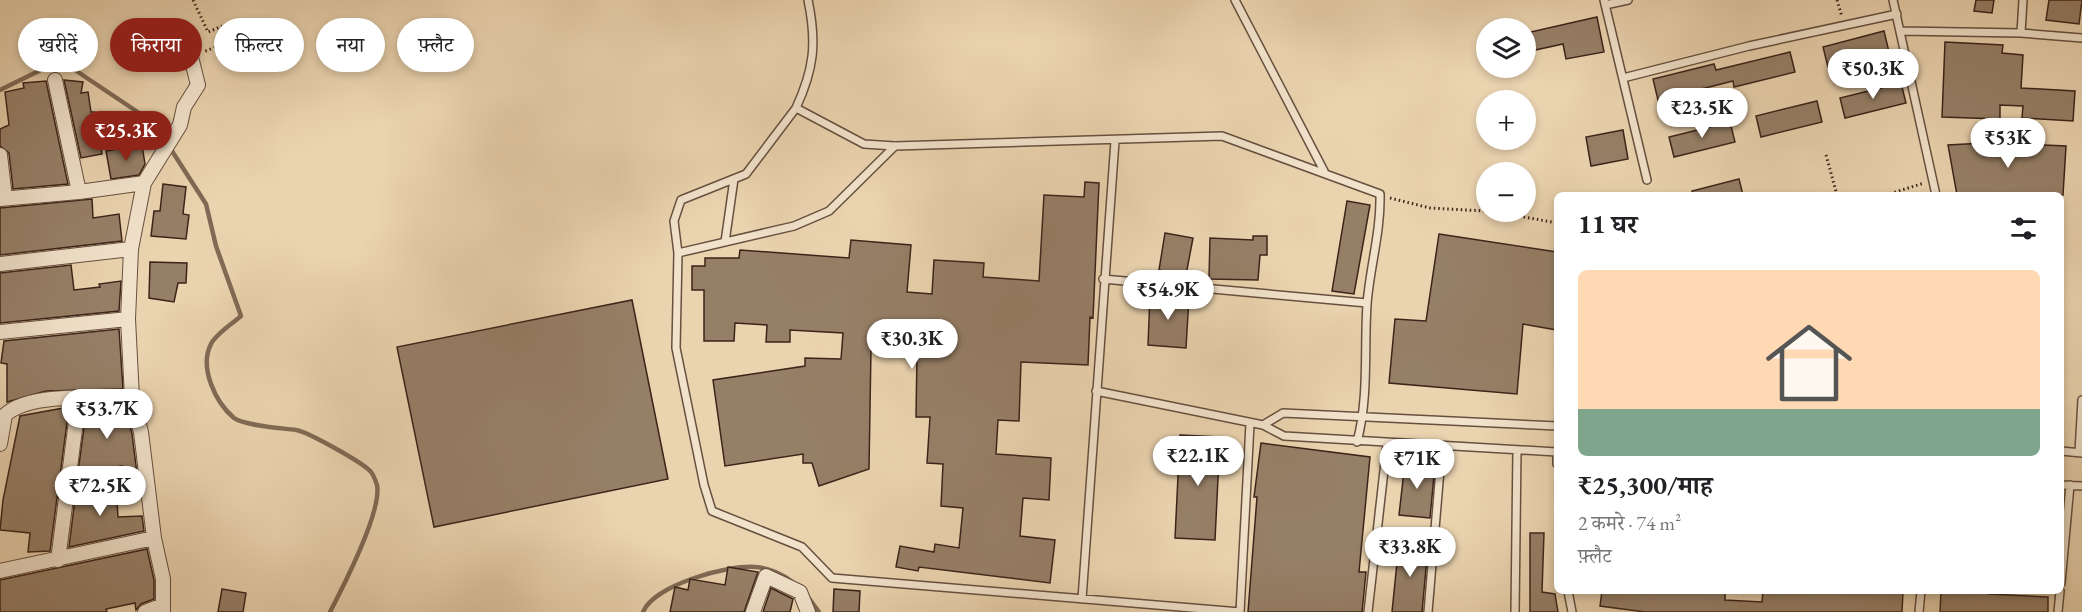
<!DOCTYPE html>
<html lang="hi">
<meta charset="utf-8">
<style>
:root{--surface:#fff;--page:#f6f6f6;--text:#202124;--muted:#757577;--accent:#8f2418}
body{margin:0;font-family:"EB Garamond","Noto Serif Devanagari",serif;background:var(--page);color:var(--text);height:100vh;display:flex;flex-direction:column;font-size:22px;white-space:nowrap}
*{box-sizing:border-box;margin:0}
p{font-size:20px;color:var(--muted)}
.icon{flex:none;width:33px;height:33px;fill:none;stroke:currentColor;stroke-width:2;stroke-linecap:round;stroke-linejoin:round}
.map{position:relative;flex:1;overflow:hidden}
.side{position:absolute;left:1554px;top:192px;width:510px;height:402px;display:flex;flex-direction:column;background:var(--surface);border-radius:9px;box-shadow:0 3px 9px #0003}
.side>*{flex:none}
.guide{position:absolute;left:18px;top:18px;width:570px;height:54px;display:flex;gap:12px}
.fabs{position:absolute;left:1476px;top:18px;display:grid;gap:12px}
.fabs a{display:grid;place-items:center;width:60px;height:60px;border-radius:50%;background:var(--surface);box-shadow:0 3px 9px #0003;font-size:30px}
.price{position:absolute;translate:-50% -51px;padding:0 14px;border-radius:21px;background:#fff;color:#222;font-size:20px;line-height:39px;filter:drop-shadow(0 2px 3px #0008)}
.price::after{content:'';position:absolute;left:50%;top:36px;width:18px;height:14px;margin-left:-9px;background:inherit;clip-path:polygon(0 0,100% 0,50% 100%)}
.price.on{background:var(--accent);color:#fff}
ul{padding:0;list-style:none}
li{display:grid;align-content:center;gap:12px;height:318px;padding:0 24px}
li span{display:grid;place-items:center;height:186px;border-radius:9px;color:#555}
li>.icon{margin-inline-start:auto}
span .icon{width:108px;height:108px;fill:#fffc;stroke-width:1}
li b{font-size:26px}
h2{display:flex;justify-content:space-between;align-items:center;height:72px;padding:0 24px;font-size:26px}
.chip{padding:0 21px;border-radius:27px;background:var(--surface);box-shadow:0 3px 9px #0003;font-size:21px;line-height:54px}
.chip.on{background:var(--accent);color:#fff}
.map>svg:first-child{display:block}
.lines{fill:none;stroke-linecap:round;stroke-linejoin:round}
.stream{stroke:#806a55;stroke-width:4.5}
.building{fill:#967f67;stroke:#3b241a;stroke-width:1.5}
.service-casing{stroke:#67503f;stroke-width:10}
.minor-casing{stroke:#67503f;stroke-width:16}
.path{stroke:#3b241a;stroke-width:3;stroke-dasharray:1.5 3;stroke-linecap:butt}
.service{stroke:#f1e2cb;stroke-width:7}
.minor{stroke:#f1e2cb;stroke-width:14}
</style>
<div class="map">
<svg width="2082" height="612" viewBox="0 0 2082 612">
<rect width="100%" height="100%" fill="#ead3af"/>
<filter id="stains"><feTurbulence type="fractalNoise" baseFrequency=".00333" numOctaves="4"/><feColorMatrix values="0 0 0 0 .2 0 0 0 0 .09 0 0 0 0 .02 0 0 0 .5 -.17"/></filter>
<radialGradient id="worn" r=".72"><stop offset=".6" stop-color="#630" stop-opacity="0"/><stop offset="1" stop-color="#630" stop-opacity=".3"/></radialGradient>
<g class="lines">
<path class="stream" d="M0 90 51 65 66 64 154 123 206 204 216 246 241 316C232 324 216 334 211 344 199 367 215 402 234 418 245 426 282 428 296 430 306 431 364 463 371 472 373 474 376 482 377 485 382 511 343 587 330 612
M805 593 819 612
M643 612C654 585 729 564 756 567 769 568 784 575 794 583"/>
</g>
<path class="building" d="M1976 0H1994L1992 13 1974 11Z
M2049 0H2082L2079 24 2046 20Z
M1597 17 1604 52 1566 59 1563 44 1526 52V33Z
M1884 31 1889 52 1828 67 1823 47Z
M1945 42 2003 45 2002 53 2023 55 2021 88 2075 91 2073 121 2022 118 2023 106 2000 105V119L1942 117Z
M1790 52 1795 72 1734 87 1733 81 1658 100 1653 79 1714 64 1716 70Z
M64 80 83 82 81 93 88 92 91 112H95L102 154 81 158Z
M46 81 68 184 13 189 9 153 0 146V129L9 125 5 92 24 88 23 83Z
M1901 83 1906 103 1845 118 1840 98Z
M1817 101 1822 122 1761 137 1756 116Z
M1730 122 1735 142 1674 157 1669 137Z
M1623 130 1628 159 1591 166 1586 137Z
M2021 141V144L2066 146 2063 195H1957L1948 145Z
M142 145 145 164 139 175 111 179 106 151Z
M1739 179 1743 195H1692V191Z
M1085 182 1099 183 1093 318 1090 317 1088 365 1021 362 1019 421 998 420 996 454 1051 458 1049 500 1023 498 1020 536 1055 540 1050 583 919 567 918 571 896 567 900 546 934 552 935 544 959 548 963 508 941 506 943 464 927 463 930 417H916L917 353 871 349 869 469 819 486 812 463H803V454L725 466 713 380 805 366V358L841 359 843 333 790 330V342H766L767 325 735 323 734 341H704V290H692V266H705V258H739L740 250 849 258 851 240 911 245 907 292 932 294 934 260 984 263 983 277 1039 281 1044 195 1084 197Z
M163 184 186 187 183 214 189 215 186 239 151 236 154 211H160Z
M92 199 93 218 119 214 122 241 0 255V208Z
M1347 201 1370 205 1354 294 1332 291Z
M1165 233 1193 238 1186 275 1159 270Z
M1439 234 1557 252V330L1523 324 1517 394 1389 383 1395 319 1426 321Z
M1253 236H1267V255H1260L1258 280 1209 279 1210 238 1253 240Z
M150 262 187 263 186 283H178L174 302 149 298Z
M71 265 74 290 100 287 99 284 121 281 119 311 0 323V273Z
M1150 295 1189 297 1186 348 1148 345Z
M632 300 668 479 434 527 397 347Z
M119 329 123 389 46 391 7 402V364L1 363 4 341Z
M87 406 125 407 132 434 137 474 132 475 130 469 122 466 78 472Z
M69 407 50 551 28 552 30 533 0 530 3 500 20 416Z
M1180 435 1220 437 1215 540 1175 538Z
M1261 443 1370 457 1359 572H1366L1362 612H1248L1257 497H1254Z
M1405 462 1435 465 1430 518 1399 515Z
M116 485 118 517 142 516 144 531 69 547 76 491Z
M1530 533H1544L1542 592 1555 594 1558 612H1530Z
M1399 543 1428 546 1422 612H1392Z
M147 549 154 580V599L141 604 136 610 135 603 106 609 107 612H0V580Z
M728 567 758 572 744 612H670L675 587 688 590 690 579 725 585Z
M771 588 793 599 790 612H763Z
M222 589 246 593 243 612H218Z
M834 589 860 591 859 612H833Z
M1602 591H1725V600L1762 602 1763 591H1903L1902 612H1645L1600 606Z
M1941 591H1989V594L2048 597V612H1940Z"/>
<g class="lines">
<g class="service-casing">
<path id="service" d="M1235 0 1324 171
M1604 0 1647 180
M1893 0 1936 195
M1605 5 1628 0
M1901 31 2021 33 2082 38
M2021 33 2023 0
M1623 78 1749 46 1897 14
M796 108C814 69 817 43 808 0
M725 242 734 179
M678 253 794 226 829 211 895 146
M1103 279 1367 303
M1096 391 1263 425 1284 436 1557 452
M1263 425 1283 413 1557 426
M2061 451 2082 453
M1557 452V464
M2079 452 2082 400
M2061 485 2082 486
M2061 583 2070 485
M1568 591 1572 612
M1082 599 1115 141
M1240 612 832 578 802 547 712 511 704 485 676 348 678 253 674 221 681 200 746 174 796 108 864 144 895 146 1222 136 1380 194C1381 231 1370 267 1367 304 1364 350 1369 397 1357 442
M1240 612 1250 424
M1368 612 1387 444
M1428 612 1442 446
M1515 612 1517 450
M1919 612 1921 591
M2058 612 2060 591"/>
</g>
<g class="minor-casing">
<path id="minor" d="M55 80 79 192
M0 155 5 198
M0 199 79 192 144 183
M0 264 131 249
M0 332 128 319
M0 444 5 415C29 392 99 398 132 398
M68 483 123 475
M58 560 79 398
M0 571 154 538
M145 612 163 605
M163 612V579L154 538 141 432 132 398 128 319 131 249 144 183 180 125 184 107 198 85 191 57
M753 612 766 576 800 592 808 612"/>
</g>
<path class="path" d="M193 0 208 32 225 25 233 40 203 52
M1837 0 1842 17
M1826 155 1837 195
M1886 195 1924 183
M1390 198 1430 208 1486 211
M1497 212 1557 223"/>
<use href="#service" class="service"/>
<use href="#minor" class="minor"/>
</g>
<rect width="100%" height="100%" filter="url(#stains)"/>
<rect width="100%" height="100%" fill="url(#worn)"/>
</svg>
<div class="fabs">
<a><svg class="icon" aria-label="layers" viewBox="0 0 24 24"><path d="M12 4l9 5-9 5-9-5zM3 14l9 5 9-5"/></svg></a>
<a>+</a>
<a>−</a>
</div>
<b class="price" style="left:1873px;top:100px">₹50.3K</b>
<b class="price" style="left:1702px;top:139px">₹23.5K</b>
<b class="price on" style="left:126px;top:162px">₹25.3K</b>
<b class="price" style="left:2008px;top:169px">₹53K</b>
<b class="price" style="left:1168px;top:321px">₹54.9K</b>
<b class="price" style="left:912px;top:370px">₹30.3K</b>
<b class="price" style="left:107px;top:440px">₹53.7K</b>
<b class="price" style="left:1198px;top:487px">₹22.1K</b>
<b class="price" style="left:1417px;top:490px">₹71K</b>
<b class="price" style="left:100px;top:517px">₹72.5K</b>
<b class="price" style="left:1410px;top:578px">₹33.8K</b>
<div class="guide">
<a class="chip">खरीदें</a>
<a class="chip on">किराया</a>
<a class="chip">फ़िल्टर</a>
<a class="chip">नया</a>
<a class="chip">फ़्लैट</a>
</div>
<section class="side">
<h2>11 घर<svg class="icon" aria-label="filters" viewBox="0 0 24 24"><path d="M4 7h16M4 17h16"/><circle cx="9" cy="7" r="2"/><circle cx="15" cy="17" r="2"/></svg></h2>
<ul>
<li><span style="background:linear-gradient(#ffd9b3 75%,#7fa58c 0)"><svg class="icon" aria-label="home" viewBox="0 0 24 24"><path d="M3 11l9-7 9 7M6 9v11h12V9"/></svg></span><div><b>₹25,300/माह</b><p>2 कमरे · 74 m²</p><p>फ़्लैट</p></div></li>
</ul>
</section>
</div>
